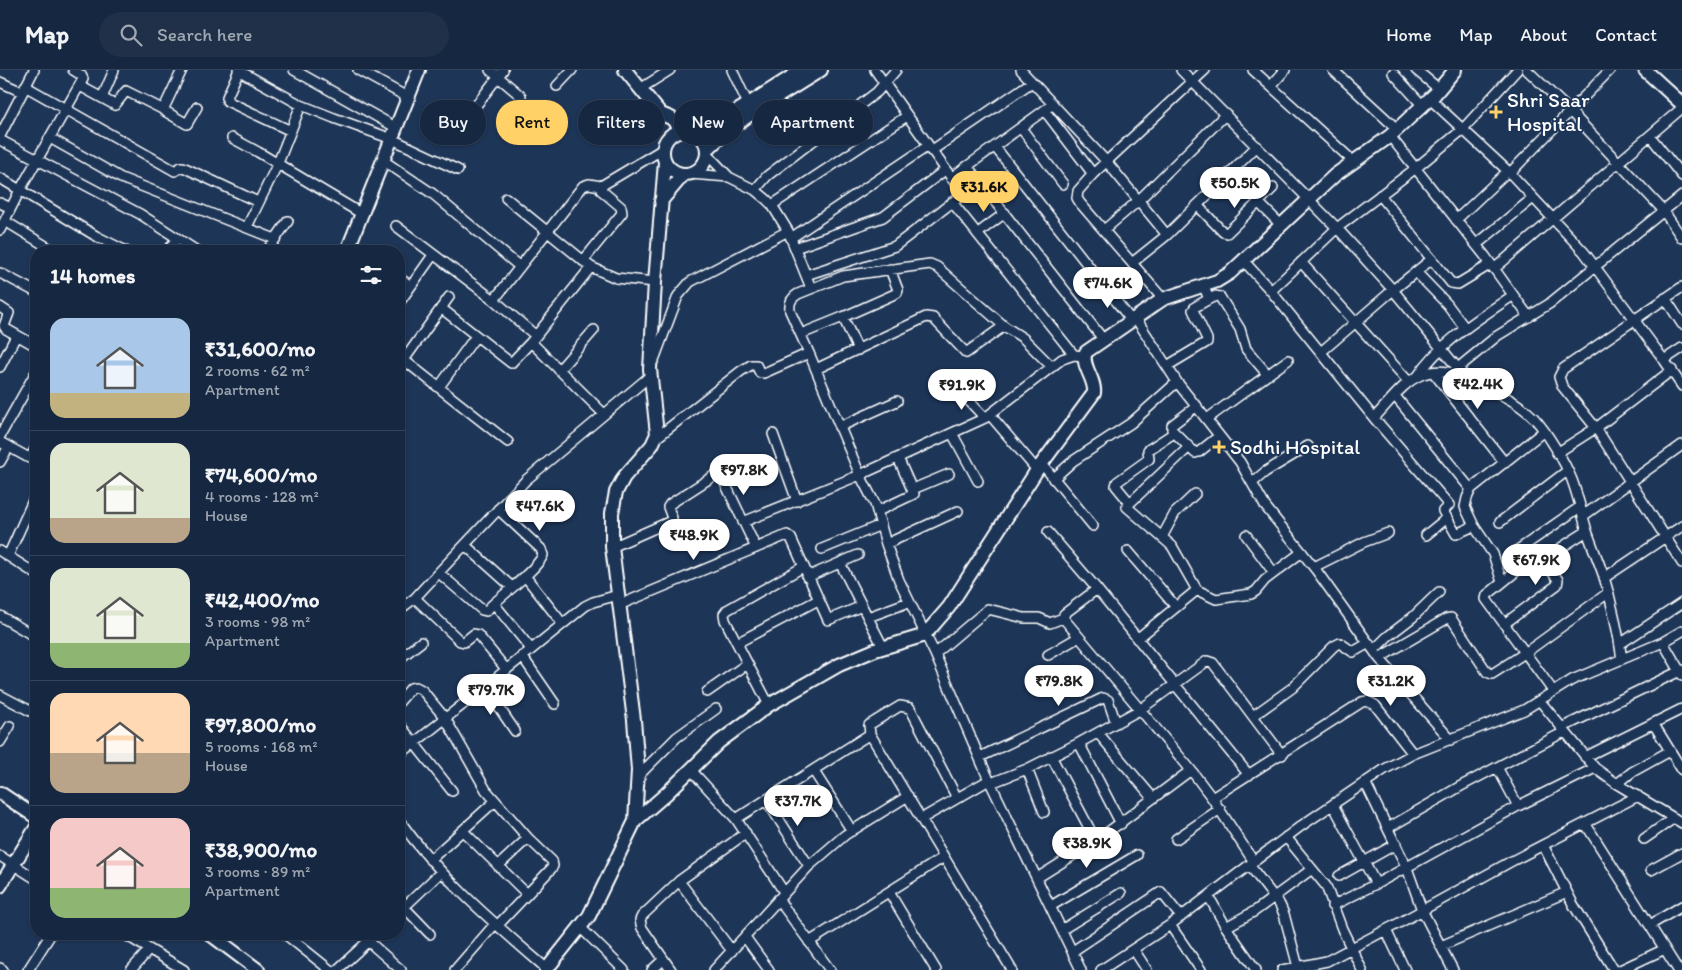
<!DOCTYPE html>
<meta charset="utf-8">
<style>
:root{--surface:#162841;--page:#1f3048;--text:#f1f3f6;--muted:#9ea6b1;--line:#35445a;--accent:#ffd166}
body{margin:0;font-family:Itim,sans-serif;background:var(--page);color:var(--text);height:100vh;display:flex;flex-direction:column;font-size:19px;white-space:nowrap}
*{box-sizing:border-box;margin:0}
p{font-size:16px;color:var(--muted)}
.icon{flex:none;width:28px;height:28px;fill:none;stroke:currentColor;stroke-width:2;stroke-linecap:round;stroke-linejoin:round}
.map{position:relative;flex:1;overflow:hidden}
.panel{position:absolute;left:30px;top:175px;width:375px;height:695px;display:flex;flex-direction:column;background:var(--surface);border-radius:20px;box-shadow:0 1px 4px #0004,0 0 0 1px var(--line)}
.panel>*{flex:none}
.banner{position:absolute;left:420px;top:30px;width:475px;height:45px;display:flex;gap:10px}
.price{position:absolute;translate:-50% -42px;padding:0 11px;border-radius:18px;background:#fff;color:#222;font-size:16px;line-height:32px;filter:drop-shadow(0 1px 2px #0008)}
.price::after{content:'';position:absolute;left:50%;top:30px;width:15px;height:11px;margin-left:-8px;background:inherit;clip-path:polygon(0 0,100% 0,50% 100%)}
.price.active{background:var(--accent);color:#111}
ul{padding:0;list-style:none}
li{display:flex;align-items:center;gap:15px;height:125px;padding:0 20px}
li+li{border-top:1px solid var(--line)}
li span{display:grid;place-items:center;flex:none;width:140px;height:100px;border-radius:15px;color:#555}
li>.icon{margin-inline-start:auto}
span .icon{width:60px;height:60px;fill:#fffc;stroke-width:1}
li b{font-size:21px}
h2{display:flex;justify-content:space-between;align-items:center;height:60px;padding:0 20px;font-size:21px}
.chip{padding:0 18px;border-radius:22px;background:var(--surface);box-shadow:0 1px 4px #0004,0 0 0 1px var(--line);font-size:18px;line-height:45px}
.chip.active{background:var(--accent);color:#111}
header{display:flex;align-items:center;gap:30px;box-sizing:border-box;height:70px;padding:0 25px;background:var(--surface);border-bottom:1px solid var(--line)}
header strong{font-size:24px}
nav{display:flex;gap:28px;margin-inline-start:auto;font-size:18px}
.search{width:350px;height:45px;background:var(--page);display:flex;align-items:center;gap:12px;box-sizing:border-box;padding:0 18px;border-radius:28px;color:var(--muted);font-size:19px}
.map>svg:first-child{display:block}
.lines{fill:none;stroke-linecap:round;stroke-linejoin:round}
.street-casing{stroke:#fff;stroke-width:12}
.secondary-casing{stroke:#fff;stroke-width:16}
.street{stroke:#1d3557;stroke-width:9}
.secondary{stroke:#1d3557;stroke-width:12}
.poi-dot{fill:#ffd166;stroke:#1d3557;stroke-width:2}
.labels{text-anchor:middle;stroke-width:4;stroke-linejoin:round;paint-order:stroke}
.poi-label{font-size:21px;fill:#fff;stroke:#1d3557;text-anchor:start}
</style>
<header>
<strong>Map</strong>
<div class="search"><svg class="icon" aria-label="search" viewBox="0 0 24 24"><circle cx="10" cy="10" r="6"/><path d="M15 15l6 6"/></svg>Search here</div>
<nav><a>Home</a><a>Map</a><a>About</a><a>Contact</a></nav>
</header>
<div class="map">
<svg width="1682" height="900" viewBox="0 0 1682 900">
<rect width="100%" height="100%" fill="#1d3557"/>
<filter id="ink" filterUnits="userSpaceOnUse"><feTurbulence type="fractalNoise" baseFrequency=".02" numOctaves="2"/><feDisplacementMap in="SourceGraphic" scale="10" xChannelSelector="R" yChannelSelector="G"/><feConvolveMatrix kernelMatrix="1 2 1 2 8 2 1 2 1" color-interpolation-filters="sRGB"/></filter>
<g filter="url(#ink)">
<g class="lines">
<g class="street-casing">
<path id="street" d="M182 0 163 40 187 54 197 37
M238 0 301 35 334 48 392 69 458 100
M239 0 227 27V31L291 61
M294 0 397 58
M358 0 409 28
M490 0 521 26
M732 0 748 34
M875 0 963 124
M1021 0 1106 91 1167 165
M1181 0 1337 158 1393 220 1465 307
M1253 0 1353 91
M1333 0 1397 59
M1416 0 1439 19
M1527 0 1569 40 1663 140 1682 168
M1393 3 1423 36
M0 12 22 22
M25 16 175 101 181 97H183L258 132
M80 16 115 35 126 21 162 39
M557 16 572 0
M1271 16 1285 0
M640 19 670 0
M102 28 114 0
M1430 29 1510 103 1584 182 1664 290 1682 316
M1045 41 1093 104
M465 50 503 0
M1021 58 1063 114
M0 66 34 0
M1390 66 1485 186 1529 247
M1650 66 1682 106
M50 68 121 108 275 169
M232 68 258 82 362 144
M0 70 140 144 197 181
M995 77 1131 250
M931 81 1032 12
M707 84 729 107
M384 91 433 124 520 197
M967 96 1103 269
M1510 103 1610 0
M690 104 729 107 755 120 766 129 772 135 788 161 811 218
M0 108 96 166 126 181
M951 108 1053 34
M755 120 767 106 877 22 896 0
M1380 125 1451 213 1458 214 1491 194
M506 128 591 197 616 208 655 212
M952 132 1074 285
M0 133 11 138
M1259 133 1281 155
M772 135 907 46
M1197 135 1223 162 1227 163 1273 118
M1456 150 1508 101
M5 151 54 181
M396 156 494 230 536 266
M247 157 278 93 301 35
M0 160 20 120 83 9 81 5 73 0
M1104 160 1138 131 1226 44
M978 163 1005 143
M791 168 928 76
M1476 175 1533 128
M795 178 883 147 945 100
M168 181 177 168
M267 181 288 151
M1243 190 1271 221 1374 348 1449 435 1443 441 1456 464 1474 456
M583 191 622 143 621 137 601 120V116L663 79
M1301 192 1409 312
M1132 193 1167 165 1257 76
M1494 199 1682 38
M1416 202 1447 234 1465 258
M0 203 36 222
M806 205 895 176 979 112
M399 208 411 216
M1203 215 1209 229 1216 226 1220 227 1240 259 1246 279 1268 305
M1682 217 1563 299 1559 307 1562 316 1596 358 1682 493
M1271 221 1337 158 1416 98 1462 60 1517 0
M1665 228 1682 254
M1163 229 1080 133 1077 128 1078 121 1093 104 1205 0
M494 230 583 116 589 114 601 116
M399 233 433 185
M0 237 9 243 4 256 6 259 36 276
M441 238 511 293 531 272 591 197
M843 247 858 280
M1135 247 1177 312 1240 392 1265 436 1316 500 1379 588 1451 670
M801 264 843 247 897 223 898 220 890 199
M531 272 604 344
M1321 282 1393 220 1432 189
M404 290 508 372
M654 290 678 226 690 212 788 161
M1664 290 1682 278
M1167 296 1207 272V269L1193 240 1195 237 1209 229
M0 297 16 266
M399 297 449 227
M1052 297 1023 268 1004 256 937 197 930 194 843 206 798 224C791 228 789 233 790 241L809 283 860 405 875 434 886 474 899 510 935 584 989 710 1081 900
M1458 298 1497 266 1549 234 1682 126
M816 299 926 247 933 248 966 283 1004 256
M559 300 594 260
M1433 302 1505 393
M1418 306C1438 274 1481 247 1512 226
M439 317 476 266
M956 317 985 348
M1395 326 1469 417 1471 419
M1197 336 1172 355V360L1195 383 1199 382 1219 366
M991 346 1037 400
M1374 348C1388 334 1403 312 1421 305 1442 296 1465 305 1483 315 1502 325 1519 333 1534 348 1547 362 1565 392 1572 410 1578 426 1582 444 1587 461 1592 476 1599 492 1604 507 1612 533 1618 562 1622 589
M1207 349 1288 290
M839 357 897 331
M36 359V364
M952 363 978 411
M773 364 797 431
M0 366 36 302
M655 369 741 301 751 295H756L760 303H764L809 283
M0 372 29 388 32 386 36 376
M1189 377 1130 433 1127 437 1172 476 1197 520 1216 529 1251 524 1256 521 1265 510 1302 482
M1557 383 1596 358 1672 300
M0 392 8 378
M1042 394 1093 456
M1053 409 1073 391 1131 353 1177 312
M1252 413 1265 402 1308 376
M913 419 949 404
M1130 433 1116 416 1117 412 1149 389 1148 380 1174 363
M878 441 914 424 898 388
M1583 446 1682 375
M743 452 860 405 985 348 1062 289 1074 285 1084 286
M1500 452 1567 401
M1048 462 1097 519 1249 705
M1246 465 1274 503
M1426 465 1447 448
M1162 467 1175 443 1195 424
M886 474 958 441
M465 475 512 517
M612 477 671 451 672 448 668 437 670 434 715 405H719L722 407 756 478
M822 479 881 455
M0 481 36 504
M1128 481 1176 537
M8 486 36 424
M1545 489 1535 486 1487 525 1486 529 1553 621
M840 493 862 536
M1521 496 1515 485V482L1580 437
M1314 497 1364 472 1388 463
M439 503 482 540 486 541 492 535 496 536 531 579
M525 506 562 553
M807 507 858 485
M1604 508 1682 456
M1502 512 1493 484 1474 456 1465 437 1467 428 1471 419 1544 361
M1097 519 1064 544V549L1191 700 1212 728 1254 792
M415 528 460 571 464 572 474 564 478 565 506 599
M492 535C504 524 538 498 543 485L541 479 498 439
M619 535 787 465 791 468 828 550 862 536 883 577
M399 540 415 528 425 517 526 410 650 306
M0 546 36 567
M868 547 909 532
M1504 554 1557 515 1558 510 1546 493 1545 488 1587 461
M1137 569 1197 520
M1663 572 1682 605
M737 573 818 530
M1620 574 1682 533
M1374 580 1387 567 1413 547 1439 522
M935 584 988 539 1024 548H1039L1050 553 1063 548
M1048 585 1079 567
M522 586 555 634
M1379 588 1446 549 1451 548 1487 602 1492 604 1525 583 1608 523
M399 589 421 572
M485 617 515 661
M707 622 747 594
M0 625 36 644
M1540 631 1595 698 1617 714 1682 753
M399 632 411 618 416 617 422 620 445 648 486 720 528 768 552 791 553 796 551 799 497 856
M769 635 725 550 724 544 727 540 803 497
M1253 646 1292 618 1334 576 1340 573 1353 582 1369 573
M1653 653 1682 700
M399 654 452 721
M1561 658 1682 600
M1098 663 1153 728
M0 672 10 656
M1079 673 1121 754
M399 685 485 617 585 536 593 532 618 525
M1051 686 1096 771
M980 687 1103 628 1108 630 1116 653
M1585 687 1682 639
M1497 697 1518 736
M1027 699 1044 742
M691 700 736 749 784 822
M813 700 852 761
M638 706 677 667 716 639
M1365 712 1407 798 1422 840 1453 900
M991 713 1027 699 1079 673 1141 639 1207 591 1213 593 1282 685
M1617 714 1632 702 1670 681
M957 728 910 638 900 636 869 655 870 664 1012 900
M1212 728 1362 632 1367 631 1375 635 1413 684
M767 731 809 796
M1333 735 1376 814
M736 749 870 664
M921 749 989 710
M399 750C440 808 494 853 547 899
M1585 753 1678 900
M1388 758 1461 716 1564 662
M463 761 527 824
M1286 767 1326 816 1342 859 1362 900
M1176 769 1220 739
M1644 769 1674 748
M1543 775 1573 834 1614 900
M0 786 36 809
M430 790 495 731
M498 796 528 768
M1250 796 1280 835 1284 844 1298 897
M1651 800 1682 783
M1339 806 1396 774
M1037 808 1096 771 1191 700
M679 811 732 881
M889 822 936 900
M1209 827 1226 857 1256 900
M778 829 830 900
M1051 836 1137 785
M1332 836 1376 814 1518 736 1595 698
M404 837 430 864
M399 842 441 802
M1170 855 1201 900
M1650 855 1682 836
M1226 857 1255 841 1312 799
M581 858 624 900
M1063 859 1121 823
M1386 860 1405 900
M124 864 184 900
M285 864 330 900
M745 867 769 900
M368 871 401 900
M809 872 944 787
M1441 876 1567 822
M1134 880 1147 900
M1073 881 1161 822 1181 847
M0 898 3 900
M28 900 51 864
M131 900 149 880
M337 900 376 864
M455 900 495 854
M652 900 663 890
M671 900 642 858 640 850 642 846 679 811 746 763
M714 900 809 796 845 765 908 726
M1101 900 1170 855 1301 756 1385 699 1413 684 1524 640 1572 610 1663 572 1682 561
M1282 900 1327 891 1399 853 1510 792 1638 726
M1620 900 1665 879"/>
</g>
<g class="secondary-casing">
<path id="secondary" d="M625 0 661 44 671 48 683 60
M1645 0 1682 34
M663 82a22 22 0 1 1 44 0a22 22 0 1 1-44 0Z
M697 63 723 50 802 0
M707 80C736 49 785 23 821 0
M661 131 683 105
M347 181 419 0
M0 723 36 747
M635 751 666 724 719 672 769 635 839 595 875 580 919 567 929 560 949 537 1037 400 1094 323C1096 309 1080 295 1086 282L1163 229 1217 211 1230 203 1335 105 1390 66 1435 24 1455 0
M0 816 36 758
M210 864 258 900
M546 900 589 846 635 751 638 700 634 650 612 477V443L616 422 624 407 652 375 657 364 650 299 655 212 665 92"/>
</g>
<use href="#street" class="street"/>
<use href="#secondary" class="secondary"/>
</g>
</g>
<g class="poi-dot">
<path d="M1493.5 34.5h5v5h5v5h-5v5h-5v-5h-5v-5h5z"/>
<path d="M1216.5 369.5h5v5h5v5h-5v5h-5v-5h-5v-5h5z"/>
</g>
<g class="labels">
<g class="poi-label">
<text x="1507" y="37">Shri Saar<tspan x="1507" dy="24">Hospital</tspan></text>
<text x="1230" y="384">Sodhi Hospital</text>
</g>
</g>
</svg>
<b class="price" style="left:1235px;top:139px">₹50.5K</b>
<b class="price active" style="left:984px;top:143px">₹31.6K</b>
<b class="price" style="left:1108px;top:239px">₹74.6K</b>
<b class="price" style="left:1478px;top:340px">₹42.4K</b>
<b class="price" style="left:962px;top:341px">₹91.9K</b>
<b class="price" style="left:744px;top:426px">₹97.8K</b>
<b class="price" style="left:540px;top:462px">₹47.6K</b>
<b class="price" style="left:694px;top:491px">₹48.9K</b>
<b class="price" style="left:1536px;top:516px">₹67.9K</b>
<b class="price" style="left:1059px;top:637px">₹79.8K</b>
<b class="price" style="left:1391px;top:637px">₹31.2K</b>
<b class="price" style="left:491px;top:646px">₹79.7K</b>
<b class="price" style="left:798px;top:757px">₹37.7K</b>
<b class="price" style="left:1087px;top:799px">₹38.9K</b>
<div class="banner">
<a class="chip">Buy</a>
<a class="chip active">Rent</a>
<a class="chip">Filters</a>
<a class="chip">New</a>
<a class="chip">Apartment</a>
</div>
<section class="panel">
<h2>14 homes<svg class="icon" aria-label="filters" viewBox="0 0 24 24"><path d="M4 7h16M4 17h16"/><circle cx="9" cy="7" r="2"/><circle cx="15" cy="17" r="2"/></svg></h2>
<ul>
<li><span style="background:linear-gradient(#a9c7e8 75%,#c2b280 0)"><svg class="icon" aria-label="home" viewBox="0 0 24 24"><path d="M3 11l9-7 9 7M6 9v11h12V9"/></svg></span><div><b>₹31,600/mo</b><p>2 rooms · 62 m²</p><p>Apartment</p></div></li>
<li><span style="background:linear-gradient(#dfe7d0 75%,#b9a48a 0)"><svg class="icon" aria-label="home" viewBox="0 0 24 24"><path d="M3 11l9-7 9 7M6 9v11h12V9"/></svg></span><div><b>₹74,600/mo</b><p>4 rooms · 128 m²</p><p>House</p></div></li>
<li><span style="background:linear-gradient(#dfe7d0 75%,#8fb573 0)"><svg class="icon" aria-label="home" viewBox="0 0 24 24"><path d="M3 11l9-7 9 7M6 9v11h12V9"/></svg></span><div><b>₹42,400/mo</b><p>3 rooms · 98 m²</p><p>Apartment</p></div></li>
<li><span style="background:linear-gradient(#ffd9b3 60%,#b9a48a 0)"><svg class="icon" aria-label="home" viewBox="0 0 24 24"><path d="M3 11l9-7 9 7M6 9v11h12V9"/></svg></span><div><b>₹97,800/mo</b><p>5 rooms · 168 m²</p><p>House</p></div></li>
<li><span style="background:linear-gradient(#f6c9c9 70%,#8fb573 0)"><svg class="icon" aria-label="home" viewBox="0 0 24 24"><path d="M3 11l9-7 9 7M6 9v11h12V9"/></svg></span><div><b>₹38,900/mo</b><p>3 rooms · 89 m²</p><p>Apartment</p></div></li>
</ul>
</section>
</div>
